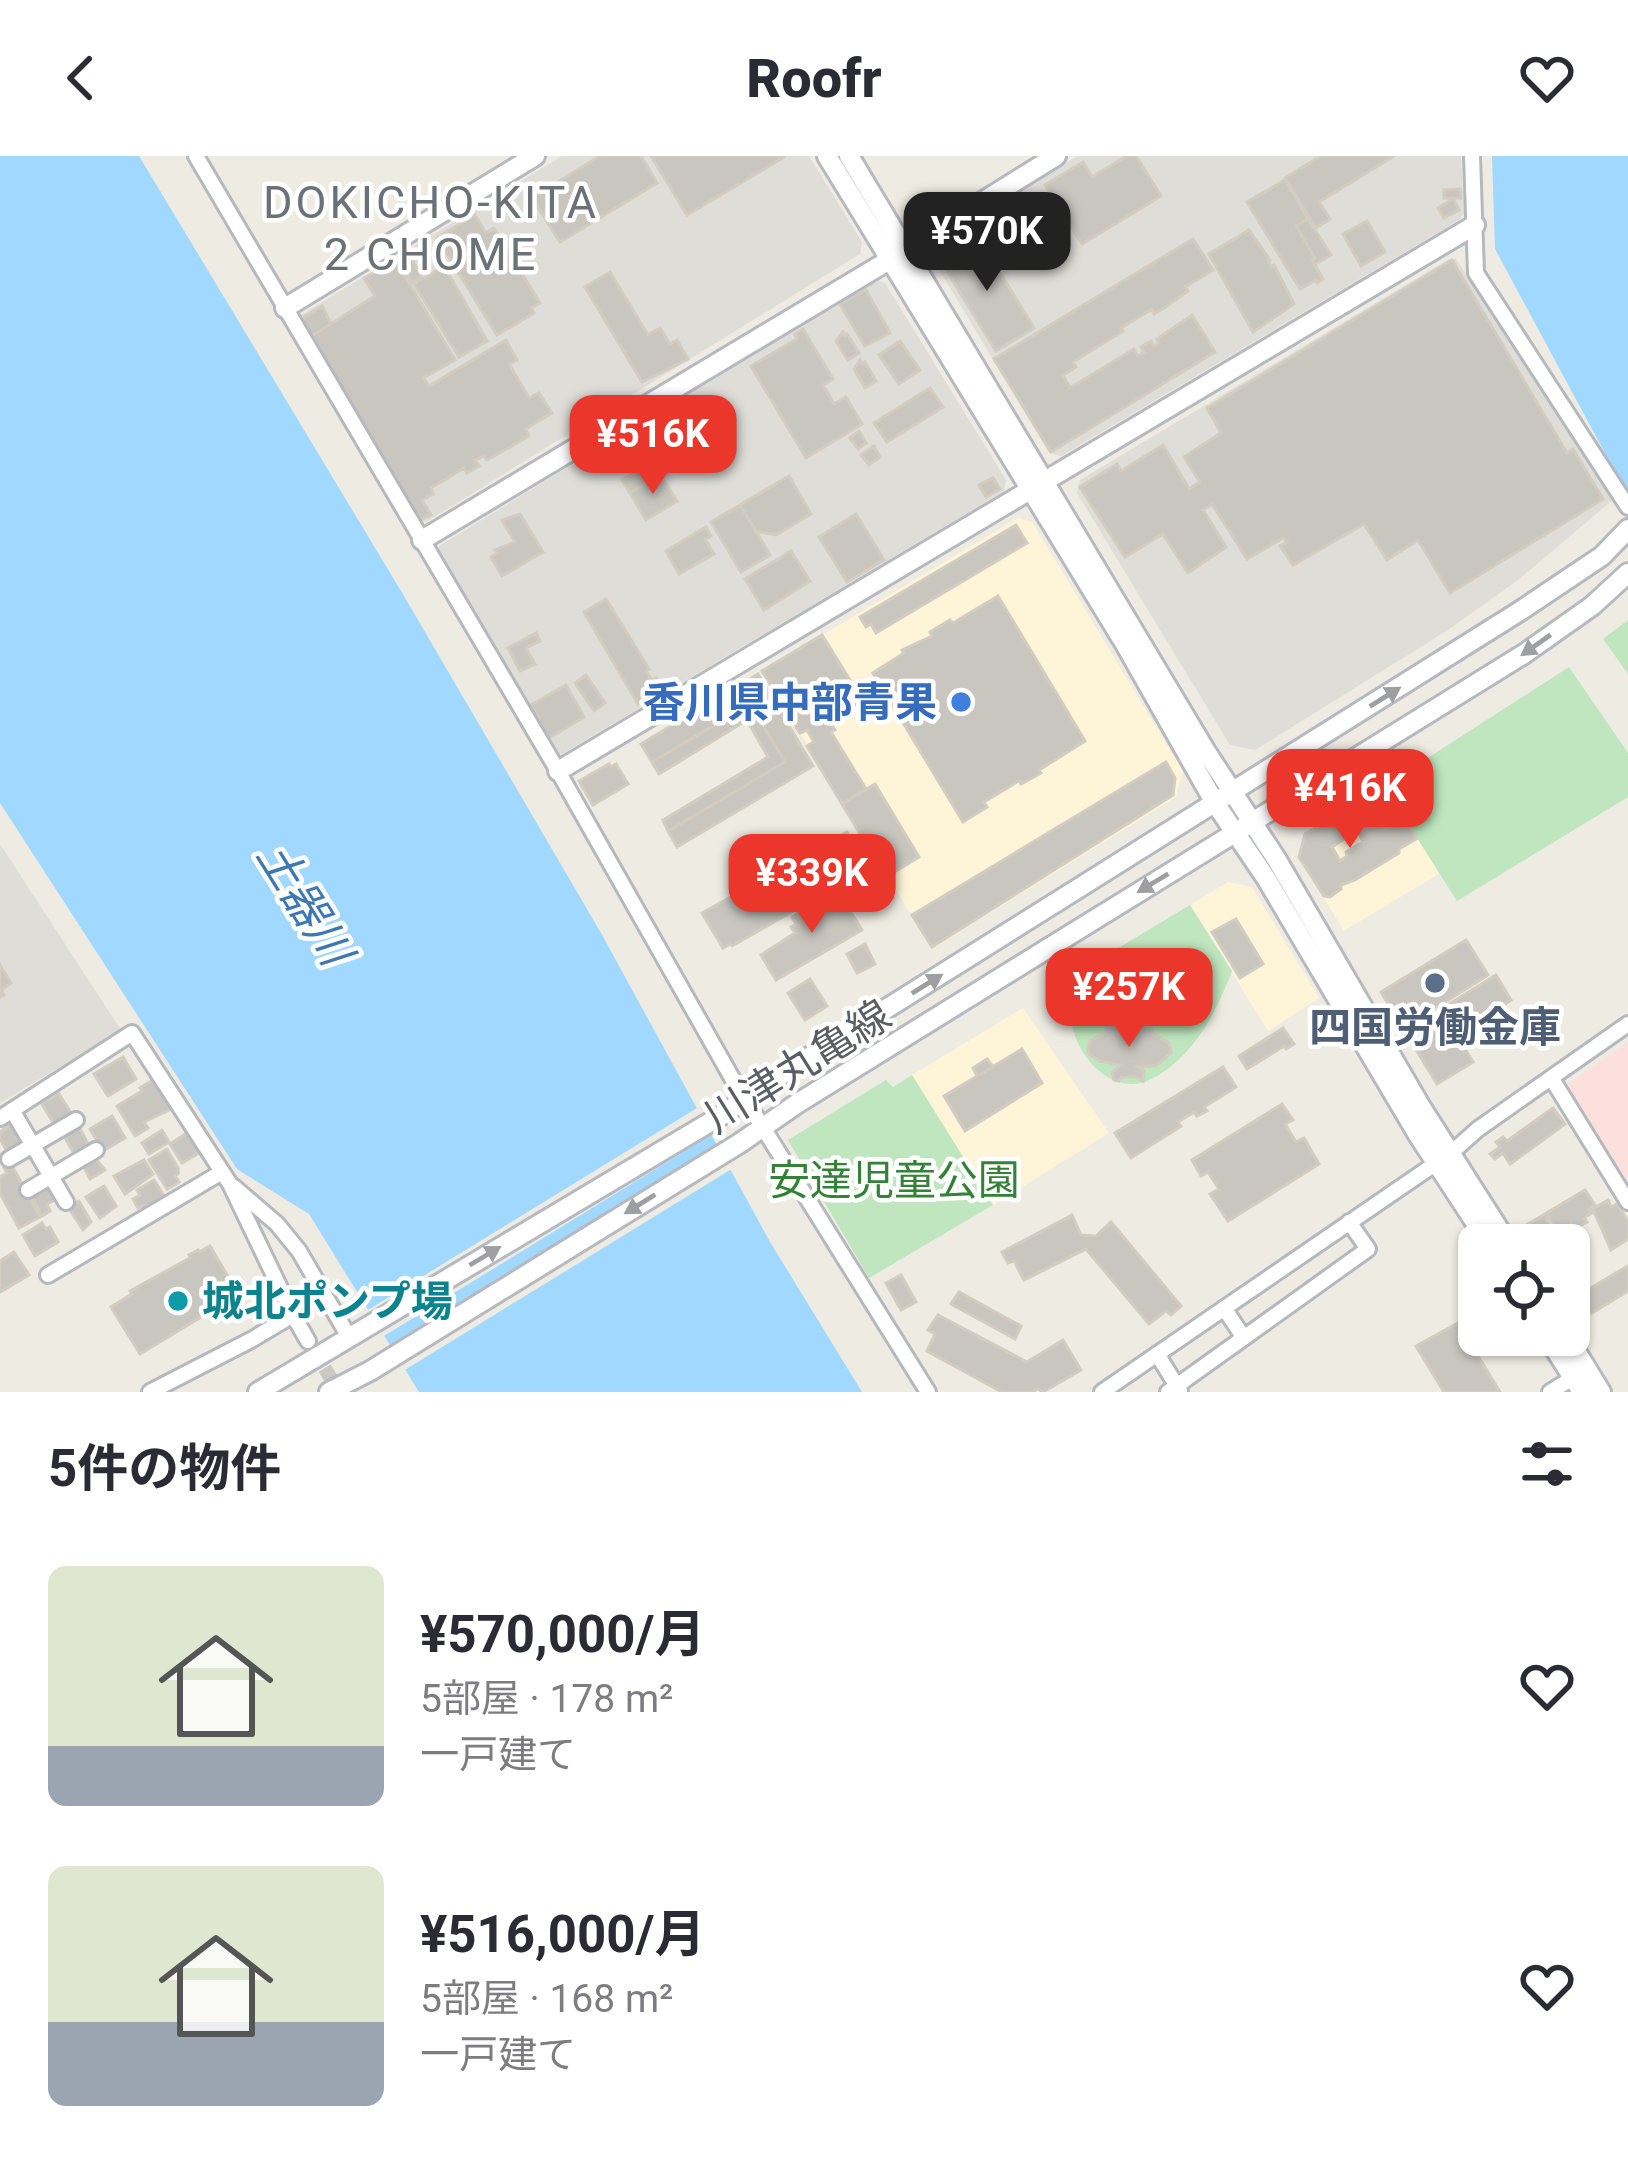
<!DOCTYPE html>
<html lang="ja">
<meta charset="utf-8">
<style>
:root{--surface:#fff;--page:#f2f2f3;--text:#2b2b33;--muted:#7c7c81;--accent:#eb362b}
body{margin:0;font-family:Roboto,"Noto Sans JP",sans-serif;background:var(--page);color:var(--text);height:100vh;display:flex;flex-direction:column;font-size:45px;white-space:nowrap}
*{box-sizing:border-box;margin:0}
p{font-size:39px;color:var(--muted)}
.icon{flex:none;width:66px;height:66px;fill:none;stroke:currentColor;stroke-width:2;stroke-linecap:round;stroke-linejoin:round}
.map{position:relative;height:1236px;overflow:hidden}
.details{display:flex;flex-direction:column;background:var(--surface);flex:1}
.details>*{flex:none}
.tools{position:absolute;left:1458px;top:1068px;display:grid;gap:24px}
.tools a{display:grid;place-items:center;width:132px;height:132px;border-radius:18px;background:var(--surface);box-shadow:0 3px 9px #0004;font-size:60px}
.price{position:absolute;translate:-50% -102px;padding:0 27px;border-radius:24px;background:var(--accent);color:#fff;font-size:39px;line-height:78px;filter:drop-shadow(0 3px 6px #0008)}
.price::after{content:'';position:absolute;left:50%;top:72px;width:36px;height:27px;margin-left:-18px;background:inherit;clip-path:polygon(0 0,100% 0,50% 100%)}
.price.active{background:#222;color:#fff}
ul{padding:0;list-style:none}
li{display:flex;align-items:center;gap:36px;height:300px;padding:0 48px}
li span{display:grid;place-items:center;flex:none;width:336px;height:240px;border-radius:18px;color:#555}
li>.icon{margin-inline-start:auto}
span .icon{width:144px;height:144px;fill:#fffc;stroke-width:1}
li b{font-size:51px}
h2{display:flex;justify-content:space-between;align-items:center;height:144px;padding:0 48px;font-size:51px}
header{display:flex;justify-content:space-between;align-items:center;height:156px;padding:0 48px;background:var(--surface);font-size:54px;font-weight:800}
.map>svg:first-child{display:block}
.commercial{fill:#fef4d7}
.industrial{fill:#dfddd7}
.medical{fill:#fbe0de}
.green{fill:#bfe6be}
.water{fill:#a1d8ff}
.pier{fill:#eeebe2}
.building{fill:#c8c6bf;stroke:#d2ccc1;stroke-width:3}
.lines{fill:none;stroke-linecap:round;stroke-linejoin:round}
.street-tunnel{stroke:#c9c8c2;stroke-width:14;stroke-dasharray:14 7;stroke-linecap:butt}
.street-casing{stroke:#b5b8bd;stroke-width:20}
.secondary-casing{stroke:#b6b9bf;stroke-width:24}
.street{stroke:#fff;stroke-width:14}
.secondary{stroke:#fff;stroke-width:18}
.oneway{fill:#9d9fa1}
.shop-dot{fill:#3f7fe0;stroke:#fff;stroke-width:4.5}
.service-dot{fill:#5c6f8a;stroke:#fff;stroke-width:4.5}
.culture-dot{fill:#0f9aa8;stroke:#fff;stroke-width:4.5}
.labels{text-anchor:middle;stroke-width:9;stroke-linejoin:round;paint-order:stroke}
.shop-label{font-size:42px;font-weight:bold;fill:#366cbe;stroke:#fff;text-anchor:end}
.service-label{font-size:42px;font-weight:bold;fill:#4e5e75;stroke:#fff}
.street-label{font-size:42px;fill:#5b5f63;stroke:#fff}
.park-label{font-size:42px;fill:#338235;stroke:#fff}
.culture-label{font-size:42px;font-weight:bold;fill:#0d838f;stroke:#fff;text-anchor:start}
.neighbourhood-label{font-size:45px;letter-spacing:3px;fill:#6c7175;stroke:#fff}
.water-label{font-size:45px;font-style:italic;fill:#3d78b2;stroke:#fff}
</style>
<header><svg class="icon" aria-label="back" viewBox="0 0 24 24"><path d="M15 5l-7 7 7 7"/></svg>Roofr<svg class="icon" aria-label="heart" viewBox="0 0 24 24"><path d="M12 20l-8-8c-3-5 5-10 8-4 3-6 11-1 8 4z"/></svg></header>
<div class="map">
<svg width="1628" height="1236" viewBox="0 0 1628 1236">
<rect width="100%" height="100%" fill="#eeebe2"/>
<path class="commercial" d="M1018 362 1032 366 1183 615 1176 641 932 793 762 515Z
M1384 630 1440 717 1344 775 1299 701 1305 678Z
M1228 726 1252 731 1319 842 1268 875 1190 749Z
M1023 852 1109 977 993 1049 912 919Z"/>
<path class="industrial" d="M562 0H809L862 86 860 98 426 366 417 364 298 168 301 159Z
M1078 0H1461L1464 57 1459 64 1061 300 1049 297 931 100 934 87Z
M1449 103H1456L1614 343 1518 424 1448 474 1255 594 1230 589 1077 337 1080 324Z
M874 124 885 127 1006 324 1004 335 562 598 555 597 437 398 439 390Z
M0 688 121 874 0 947Z"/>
<path class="medical" d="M1628 886V1028L1569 933 1570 927Z"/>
<path class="green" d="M1628 464V518L1603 483Z
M1569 511 1628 597V641L1457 745 1384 630Z
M1190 749 1232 815C1216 857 1191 906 1147 925 1109 940 1073 896 1071 861 1070 846 1076 830 1080 815Z
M912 919 993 1049 869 1122 788 984 886 924 893 931Z"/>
<path class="water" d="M0 0H139L401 435 601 777 770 1086 862 1236H419L309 1058 237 1013 0 647Z
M1492 0H1628V340L1495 93Z"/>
<path class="pier" d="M702 949 716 976 379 1183 363 1157Z
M722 986 735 1011 400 1217 385 1193Z"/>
<path class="building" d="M600 0H641L657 27 560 86 532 42Z
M651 0H784V1L687 59Z
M1127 0H1136L1161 40 1082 88 1045 29 1083 6 1092 21Z
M1321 0H1394L1319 46 1330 63 1316 72 1285 22Z
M1285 24 1308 63 1296 70 1315 102 1312 104 1323 123 1317 127 1316 124 1300 133 1247 46Z
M1460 33 1461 42H1444V34Z
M1453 43 1459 54 1444 62 1438 52Z
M475 59 486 77 494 72 540 147 531 152 534 157 497 179 437 82Z
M1308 63 1331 99 1314 109 1312 104 1315 102 1296 70Z
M1367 65 1385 96 1361 110 1343 78Z
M970 68 976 77 953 91 948 83Z
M1249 74 1270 104 1268 106 1271 111 1274 109 1294 148 1253 176 1209 98Z
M978 81 1034 172 996 195 940 104Z
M1193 83 1213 114 1185 131 1188 135 1167 150 1154 158 1152 153 1121 172 1123 175 1073 206 1076 211 1063 219 1070 232 1134 193 1138 200 1144 196 1141 191 1151 185 1154 190 1159 187 1157 183 1192 159 1215 196 1051 296 994 203Z
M409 96 421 121 412 126 398 104Z
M1452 104 1567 297 1573 293 1603 343 1450 437 1418 384 1387 404 1364 368 1293 409 1280 390 1287 386 1283 382 1247 403 1212 348 1203 354 1226 391 1188 417 1163 378 1125 401 1080 331 1117 308 1121 315 1163 289 1189 333 1200 326 1184 301 1221 277 1207 252Z
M396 105 455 204 423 222 429 230 506 184 517 204 509 208 529 242 539 237 552 257 525 273 529 280 487 304 484 300 475 304 479 310 467 317 464 312 431 332 433 338 422 344 431 359 422 363H419L310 181 375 140 364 122Z
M444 110 487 185 459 201 414 128Z
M610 116 648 179 660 172 670 188 677 184 688 203 642 226 585 131Z
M866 134 890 177 865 190 840 148Z
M322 150 331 168 310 181 302 167 304 161Z
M803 173 833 223 823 229 834 248 846 241 862 268 806 302 751 210 797 183 795 178Z
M843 176 845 180 847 178 859 197 848 204 836 185Z
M900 185 920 214 899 228 879 199Z
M860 204 862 208 865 206 876 225 865 232 854 213Z
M930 232 943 251 887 286 874 267Z
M859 275 866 287 858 293 850 282Z
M874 290 880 301 869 309 861 299Z
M652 306 660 318 630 337 622 324Z
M660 318 677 345 646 364 630 337Z
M789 320 811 358 776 379 756 375 740 349Z
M993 322 1000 333 986 341 979 329Z
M740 349 770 399 741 416 711 366Z
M520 358 543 396 502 420 491 401 498 397 495 394 515 386 502 364Z
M856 358 884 404 847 426 819 381Z
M1016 369 1027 387 876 477 871 468 866 471 860 461Z
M706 371 711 380 705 383 714 398 679 418 666 395Z
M791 395 810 425 764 454 745 423Z
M998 440 1085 585 1039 614 1041 617 1021 628 1019 625 984 646 987 651 963 666 873 517 904 497 902 494 932 480 930 476 950 464 953 467Z
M606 443 649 513 646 515 652 524 656 522 663 532 638 548 584 456Z
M536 477 540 485 526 492 535 508 520 515 508 492Z
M822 479 860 540 853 545 855 549 829 565 835 574 831 576 866 633 842 648 807 590 814 586 807 574 800 577 762 515Z
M758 518 813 610 677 691 668 675 785 606 739 530Z
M586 519 605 547 594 555 575 527Z
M566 529 584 561 549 582 531 549Z
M716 543 727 562 652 606 641 588Z
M748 545 785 606 668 675 663 664 768 601 747 564 659 618 652 606 741 553 739 549Z
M1166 606 1175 622 1173 639 932 791 912 759Z
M609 608 611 611 616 608 628 628 593 649 579 625Z
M875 628 919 701 886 721 842 648Z
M1342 657 1355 676 1332 691 1340 705 1347 700 1346 696 1363 686 1359 678 1362 674 1380 665 1385 673 1403 662 1416 683 1399 693V697L1355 724 1341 729V733L1330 741 1324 740 1299 701 1305 678Z
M847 676 859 696 847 703 835 683Z
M808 698 827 730 797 747 800 751 732 790 730 788 723 792 702 757Z
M880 719 893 742 876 752 863 728Z
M830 738 839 752 846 748 862 774 776 824 761 799 795 777 791 771 796 768 792 761Z
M1236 763 1263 808 1240 822 1212 776Z
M1466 784 1488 819 1410 868 1409 862 1403 853 1394 858 1381 836Z
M865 788 875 808 857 817 847 798Z
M0 809 11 827 1 834 4 839 0 841Z
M1496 819 1511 844 1457 880 1441 853Z
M810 823 827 850 805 864 788 837Z
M1436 858 1439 864 1445 860 1473 906 1437 928 1406 877Z
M1107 871 1152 872 1153 878 1169 887 1171 897 1157 909 1138 911 1144 915 1143 925 1136 921H1121L1119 925 1114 924 1112 917 1120 909 1100 905 1089 898 1088 894 1090 885 1106 877Z
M1283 872 1294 888 1286 893 1284 890 1247 913 1239 900Z
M1022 893 1042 927 965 975 944 940Z
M123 901 136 923 108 940 94 918Z
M987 903 993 911 977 920 973 912Z
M1223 911 1236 931 1204 951 1207 955 1197 960 1194 956 1178 966 1181 970 1131 1002 1115 977Z
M153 924 171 953 144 966 148 972 135 980 117 950 142 935 140 932Z
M59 938 71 957 54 968 42 948Z
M1282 948 1293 964 1285 968 1296 986 1304 982 1319 1008 1228 1065 1210 1038 1219 1033 1208 1016 1201 1020 1192 1004Z
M1553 952 1565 968 1510 1008 1503 997 1495 1003 1490 998 1500 991 1496 986 1503 981 1507 985Z
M112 960 125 982 103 995 90 973Z
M10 969H14L20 980 17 981 21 989 8 997 0 983V976Z
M79 971 88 988 92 986 94 990 76 1001 64 980Z
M162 974 169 986 149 998 142 987Z
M187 977 199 997 182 1007 170 988Z
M167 993 178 1012V1018L175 1020 179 1026 167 1033 149 1004Z
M96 1003 105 1014 90 1023 84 1011Z
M144 1004 153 1018 125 1038 114 1020Z
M11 1008 40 1061 19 1072 0 1037V1021L7 1017 4 1012Z
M154 1024 164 1040 146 1051 144 1049 138 1052 133 1043 140 1039 137 1034Z
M104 1030 116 1050 100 1062 86 1041Z
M47 1032 51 1033 57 1043 47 1048 50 1055 42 1060 31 1038Z
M1585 1034 1595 1049 1589 1053 1592 1057 1584 1062 1587 1066 1575 1073 1571 1068 1559 1076 1548 1060 1546 1062 1552 1074 1535 1084 1525 1070Z
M1608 1044 1611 1051 1617 1048 1628 1065V1083L1611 1094 1593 1053Z
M79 1045 91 1066 83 1074 68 1051Z
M1072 1059 1081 1079 1096 1080 1111 1066 1181 1150 1171 1159 1166 1155 1149 1168 1086 1093 1024 1124 1014 1105 1008 1107 1002 1096Z
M42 1067 46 1073 50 1071 58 1086 35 1100 23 1079Z
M210 1090 233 1129 241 1123 247 1133 232 1142 236 1148 225 1155 221 1149 140 1198 111 1151 132 1138 130 1135 190 1102 189 1099 198 1094 199 1096Z
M14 1096 29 1119 0 1136V1105Z
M1628 1110V1135L1582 1163 1570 1144Z
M901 1119 916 1146 901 1154 886 1127Z
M959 1136 1021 1170 1015 1183 951 1148Z
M1479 1153V1174L1467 1182 1458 1167Z
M938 1159 1027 1206 1063 1184 1081 1214 1043 1236 1038 1233 1032 1236H1002L927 1195 935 1178 928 1174Z
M1458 1167 1467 1182 1500 1236H1444L1416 1190Z"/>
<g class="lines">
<path class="street-tunnel" d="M314 1194 339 1236"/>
<g class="street-casing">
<path id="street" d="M196 0 558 615 732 922 928 1236
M1472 0 1476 117 1628 351
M1552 923 1628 1046
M12 954 66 1046
M0 962 132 877 230 1028 293 1159 308 1185
M9 1003 76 964
M234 1031 277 1068 299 1095 349 1181
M28 1034 96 994
M48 1119 222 1016
M1224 1152 1244 1182
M1157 1198 1180 1235
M150 1236 251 1184 293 1159
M1102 1236 1451 997 1478 973 1628 868
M1168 1236 1368 1093 1349 1066
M1550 1236 1581 1217"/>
</g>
<g class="secondary-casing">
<path id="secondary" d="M827 0 1125 488 1215 647 1266 722 1418 979 1490 1089
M849 0 1205 594 1277 704 1421 951 1509 1089
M285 152 535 0
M422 384 891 103 1056 0
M558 615 1475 69
M1546 1179 1582 1236
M1566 1179 1601 1236
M258 1236 722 959 768 927 1520 455 1602 400 1628 373
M329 1236 370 1215 740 987 798 947 1524 498 1592 450 1628 417"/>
</g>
<use href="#street" class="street"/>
<use href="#secondary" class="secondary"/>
</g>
<defs><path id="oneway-solid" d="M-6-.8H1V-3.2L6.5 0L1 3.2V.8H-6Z" transform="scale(3)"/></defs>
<g class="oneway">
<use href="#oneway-solid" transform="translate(1536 489) rotate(145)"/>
<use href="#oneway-solid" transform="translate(1385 541) rotate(-32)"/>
<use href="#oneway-solid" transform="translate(1153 727) rotate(149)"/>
<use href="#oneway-solid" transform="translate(927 828) rotate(-32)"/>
<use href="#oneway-solid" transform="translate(640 1048) rotate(148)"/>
<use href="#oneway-solid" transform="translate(485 1100) rotate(-31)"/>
</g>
<circle class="shop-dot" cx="961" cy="546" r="12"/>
<circle class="service-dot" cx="1435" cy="827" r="12"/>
<circle class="culture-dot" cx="178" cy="1145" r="12"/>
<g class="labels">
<g class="shop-label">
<text x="937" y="561">香川県中部青果</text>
</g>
<g class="service-label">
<text x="1435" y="886">四国労働金庫</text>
</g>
<g class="street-label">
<text transform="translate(797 910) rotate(-32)" y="15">川津丸亀線</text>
</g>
<g class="park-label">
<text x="894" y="1039">安達児童公園</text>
</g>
<g class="culture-label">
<text x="202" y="1160">城北ポンプ場</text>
</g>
<g class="neighbourhood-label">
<text x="431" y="62">DOKICHO-KITA<tspan x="431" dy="52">2 CHOME</tspan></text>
</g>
<g class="water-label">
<text transform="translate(305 747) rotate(58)" y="16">土器川</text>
</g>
</g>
</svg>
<div class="tools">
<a><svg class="icon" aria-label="locate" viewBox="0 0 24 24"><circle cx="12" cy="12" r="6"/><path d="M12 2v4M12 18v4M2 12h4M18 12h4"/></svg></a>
</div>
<b class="price active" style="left:987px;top:138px">¥570K</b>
<b class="price" style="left:653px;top:341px">¥516K</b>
<b class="price" style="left:1350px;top:695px">¥416K</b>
<b class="price" style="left:812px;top:780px">¥339K</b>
<b class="price" style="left:1129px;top:894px">¥257K</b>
</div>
<section class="details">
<h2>5件の物件<svg class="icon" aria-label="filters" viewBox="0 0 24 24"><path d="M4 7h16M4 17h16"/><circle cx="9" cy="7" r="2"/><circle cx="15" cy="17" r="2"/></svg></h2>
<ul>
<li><span style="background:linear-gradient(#dfe7d0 75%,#9aa5b1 0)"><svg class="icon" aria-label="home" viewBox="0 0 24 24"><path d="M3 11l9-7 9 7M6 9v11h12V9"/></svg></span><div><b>¥570,000/月</b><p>5部屋 · 178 m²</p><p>一戸建て</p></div><svg class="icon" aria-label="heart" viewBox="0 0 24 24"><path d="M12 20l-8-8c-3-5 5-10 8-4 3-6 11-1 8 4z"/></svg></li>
<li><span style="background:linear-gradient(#dfe7d0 65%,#9aa5b1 0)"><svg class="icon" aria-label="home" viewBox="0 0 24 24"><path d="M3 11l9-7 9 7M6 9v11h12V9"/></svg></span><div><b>¥516,000/月</b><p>5部屋 · 168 m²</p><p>一戸建て</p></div><svg class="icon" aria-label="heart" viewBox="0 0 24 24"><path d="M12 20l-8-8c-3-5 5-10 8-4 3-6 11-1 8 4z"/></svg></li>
</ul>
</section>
